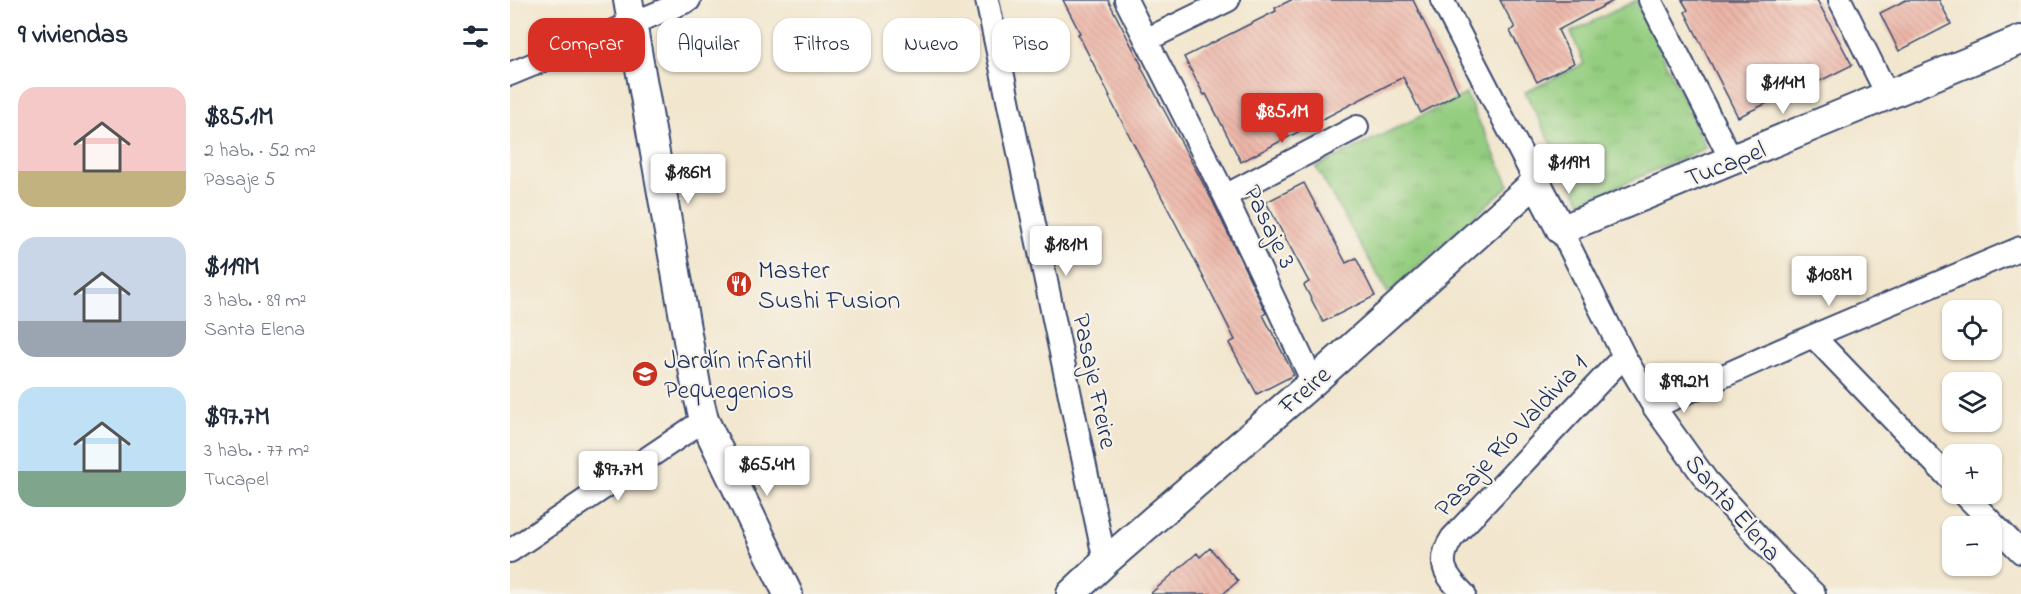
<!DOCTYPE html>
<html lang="es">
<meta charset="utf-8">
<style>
:root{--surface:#fff;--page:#f2f2f3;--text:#1f2937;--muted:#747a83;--accent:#d93025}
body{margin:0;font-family:"Indie Flower",sans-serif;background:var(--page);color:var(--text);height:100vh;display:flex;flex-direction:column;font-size:22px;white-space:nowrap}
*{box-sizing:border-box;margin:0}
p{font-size:20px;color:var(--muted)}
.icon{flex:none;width:33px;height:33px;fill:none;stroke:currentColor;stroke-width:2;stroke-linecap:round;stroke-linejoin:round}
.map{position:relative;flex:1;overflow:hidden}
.panel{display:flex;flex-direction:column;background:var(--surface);width:510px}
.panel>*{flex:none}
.banner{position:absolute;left:18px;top:18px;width:570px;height:54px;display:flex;gap:12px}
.fabs{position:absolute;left:1432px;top:300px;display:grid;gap:12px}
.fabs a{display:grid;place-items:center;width:60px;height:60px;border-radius:12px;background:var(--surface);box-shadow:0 2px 4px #0004;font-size:30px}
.price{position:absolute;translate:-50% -51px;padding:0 14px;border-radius:6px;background:#fff;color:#222;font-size:20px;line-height:39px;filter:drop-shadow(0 2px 3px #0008)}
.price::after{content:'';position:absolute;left:50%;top:36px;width:18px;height:14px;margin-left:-9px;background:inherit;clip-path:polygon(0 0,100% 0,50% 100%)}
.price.active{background:var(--accent);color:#fff}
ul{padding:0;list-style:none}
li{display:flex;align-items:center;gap:18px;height:150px;padding:0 18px}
li span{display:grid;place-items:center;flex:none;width:168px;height:120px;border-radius:18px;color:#555}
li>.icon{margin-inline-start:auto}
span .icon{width:72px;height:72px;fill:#fffc;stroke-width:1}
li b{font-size:26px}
h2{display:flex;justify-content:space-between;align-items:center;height:72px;padding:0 18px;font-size:26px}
.tag{padding:0 21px;border-radius:18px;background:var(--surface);box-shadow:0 2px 4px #0004;font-size:21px;line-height:54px}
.tag.active{background:var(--accent);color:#fff}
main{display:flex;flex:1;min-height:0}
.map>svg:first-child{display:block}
.park{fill:url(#park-tufts);stroke:#587e6f;stroke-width:1.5}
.building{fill:url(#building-back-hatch)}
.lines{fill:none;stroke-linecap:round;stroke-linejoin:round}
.minor-casing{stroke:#3b4a6f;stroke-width:26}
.tertiary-casing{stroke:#3b4a6f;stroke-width:32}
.minor{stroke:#fff;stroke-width:22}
.tertiary{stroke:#fff;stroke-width:28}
.labels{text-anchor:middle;stroke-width:4.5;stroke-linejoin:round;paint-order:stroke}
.street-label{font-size:26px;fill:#1b2f5e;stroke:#f7f3e8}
.poi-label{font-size:26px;fill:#1b2f5e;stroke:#f7f3e8;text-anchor:start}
</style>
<main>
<section class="panel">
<h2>9 viviendas<svg class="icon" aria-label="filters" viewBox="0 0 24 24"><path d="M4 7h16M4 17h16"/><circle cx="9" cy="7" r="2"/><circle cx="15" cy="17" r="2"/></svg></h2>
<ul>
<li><span style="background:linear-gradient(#f6c9c9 70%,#c2b280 0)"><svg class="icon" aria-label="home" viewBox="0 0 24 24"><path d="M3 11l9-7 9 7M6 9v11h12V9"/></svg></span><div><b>$85.1M</b><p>2 hab. · 52 m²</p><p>Pasaje 5</p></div></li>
<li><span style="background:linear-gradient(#c9d6e8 70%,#9aa5b1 0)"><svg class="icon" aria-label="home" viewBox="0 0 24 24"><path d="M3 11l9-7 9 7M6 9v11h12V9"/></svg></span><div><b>$119M</b><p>3 hab. · 89 m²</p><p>Santa Elena</p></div></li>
<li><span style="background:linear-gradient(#bfe0f5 70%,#7fa58c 0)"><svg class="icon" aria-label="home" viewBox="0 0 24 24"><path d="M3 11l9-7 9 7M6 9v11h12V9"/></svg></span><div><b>$97.7M</b><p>3 hab. · 77 m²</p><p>Tucapel</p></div></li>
</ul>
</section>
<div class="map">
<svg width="1511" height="594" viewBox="0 0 1511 594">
<defs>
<pattern id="park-tufts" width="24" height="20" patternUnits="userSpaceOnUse" patternTransform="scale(1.5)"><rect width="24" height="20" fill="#94cd80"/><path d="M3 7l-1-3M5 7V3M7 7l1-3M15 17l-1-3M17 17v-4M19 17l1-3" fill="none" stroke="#7fb071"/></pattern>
<pattern id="building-back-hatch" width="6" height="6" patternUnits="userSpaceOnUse" patternTransform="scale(1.5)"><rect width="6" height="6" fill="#ecb5a7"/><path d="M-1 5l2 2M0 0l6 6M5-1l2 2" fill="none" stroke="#ca9c92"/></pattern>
</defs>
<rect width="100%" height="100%" fill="#f7f3e8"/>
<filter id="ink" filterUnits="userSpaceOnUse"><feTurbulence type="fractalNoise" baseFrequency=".0167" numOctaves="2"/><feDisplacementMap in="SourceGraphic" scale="12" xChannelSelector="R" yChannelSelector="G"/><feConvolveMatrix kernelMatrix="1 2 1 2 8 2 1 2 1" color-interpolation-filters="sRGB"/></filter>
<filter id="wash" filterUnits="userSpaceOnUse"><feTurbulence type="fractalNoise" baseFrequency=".008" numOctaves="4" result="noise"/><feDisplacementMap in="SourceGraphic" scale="24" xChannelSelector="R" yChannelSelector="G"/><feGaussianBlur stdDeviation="1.35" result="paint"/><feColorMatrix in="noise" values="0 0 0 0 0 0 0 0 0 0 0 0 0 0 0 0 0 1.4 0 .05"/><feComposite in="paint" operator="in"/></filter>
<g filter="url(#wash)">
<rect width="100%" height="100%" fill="#f2e6ce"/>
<path class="park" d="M1127 0 1196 148 1071 202 1015 92 1074 64 1061 32Z
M956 94 999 185 878 293 806 167Z"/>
<g id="blocks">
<path class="building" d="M553 0H598L632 66 631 67 703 202 756 313 753 315 784 375 747 394 719 343 725 340 678 247 599 97 600 96 568 34 570 33Z
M781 0H903L949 93 911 113 893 77 731 162 696 94 694 95 674 57 766 11 765 8Z
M990 0H1105L1048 30 1064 63 1027 82 1000 31 1005 28Z
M1172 0H1307L1342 65 1290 91 1289 88 1228 117 1175 12 1178 10Z
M1396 0H1429L1441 24 1389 51 1370 13Z
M794 183 836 263 846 258 865 296 813 322 794 285 799 282 756 202Z
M700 548 728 581 713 594H640L687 553 690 557Z"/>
</g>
</g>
<g filter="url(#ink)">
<use href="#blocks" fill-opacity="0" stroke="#3b4a6f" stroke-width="1.5"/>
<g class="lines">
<g class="minor-casing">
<path id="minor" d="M477 0 595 562
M616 0 715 196 803 382
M932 0 1026 182
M1140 0 1222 161
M1330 0 1378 96
M636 40 718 0
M0 74 179 0
M715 196 847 127
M1051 230 1114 356 1144 407 1197 481 1271 562 1304 594
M1303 336 1443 482
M1144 407 1303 336 1511 248
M1454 494 1511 552
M0 551 194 420
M954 594C935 575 926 563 942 538L1114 356"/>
</g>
<g class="tertiary-casing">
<path id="tertiary" d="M118 0 187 391 194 420 278 594
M561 594 595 562 803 382 1026 182 1051 230 1511 40"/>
</g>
<use href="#minor" class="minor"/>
<use href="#tertiary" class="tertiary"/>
</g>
</g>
<defs>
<g id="restaurant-disc" transform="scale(1.35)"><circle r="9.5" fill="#c8321e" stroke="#f7f3e8"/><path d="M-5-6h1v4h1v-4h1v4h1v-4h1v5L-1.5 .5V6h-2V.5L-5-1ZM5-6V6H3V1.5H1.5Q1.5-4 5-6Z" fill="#fff"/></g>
<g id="school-disc" transform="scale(1.35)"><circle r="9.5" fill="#c8321e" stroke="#f7f3e8"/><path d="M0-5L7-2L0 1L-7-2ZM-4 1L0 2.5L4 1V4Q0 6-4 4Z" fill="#fff"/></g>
</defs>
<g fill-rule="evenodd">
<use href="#restaurant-disc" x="229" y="284"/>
<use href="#school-disc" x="135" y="374"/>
</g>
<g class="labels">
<g class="street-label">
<text transform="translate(1215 163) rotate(-22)" y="9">Tucapel</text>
<text transform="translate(761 226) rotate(64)" y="9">Pasaje 3</text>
<text transform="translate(586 381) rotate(78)" y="9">Pasaje Freire</text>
<text transform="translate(794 389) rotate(-41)" y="9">Freire</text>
<text transform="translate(1000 435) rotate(-47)" y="9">Pasaje Río Valdivia 1</text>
<text transform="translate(1224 507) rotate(49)" y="9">Santa Elena</text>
</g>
<g class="poi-label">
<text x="248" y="278">Master<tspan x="248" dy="30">Sushi Fusion</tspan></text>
<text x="154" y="368">Jardín infantil<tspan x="154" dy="30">Pequegenios</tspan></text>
</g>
</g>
</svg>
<div class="fabs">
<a><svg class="icon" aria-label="locate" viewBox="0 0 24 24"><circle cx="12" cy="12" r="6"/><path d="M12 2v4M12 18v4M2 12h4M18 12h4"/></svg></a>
<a><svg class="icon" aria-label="layers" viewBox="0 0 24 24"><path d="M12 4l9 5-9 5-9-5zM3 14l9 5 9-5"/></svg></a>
<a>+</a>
<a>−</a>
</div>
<b class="price" style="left:1273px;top:115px">$114M</b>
<b class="price active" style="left:772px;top:144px">$85.1M</b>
<b class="price" style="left:1059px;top:195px">$119M</b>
<b class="price" style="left:178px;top:205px">$186M</b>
<b class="price" style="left:556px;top:277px">$181M</b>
<b class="price" style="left:1319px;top:307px">$108M</b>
<b class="price" style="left:1174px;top:414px">$99.2M</b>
<b class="price" style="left:257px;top:497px">$65.4M</b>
<b class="price" style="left:108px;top:502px">$97.7M</b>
<div class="banner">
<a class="tag active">Comprar</a>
<a class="tag">Alquilar</a>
<a class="tag">Filtros</a>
<a class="tag">Nuevo</a>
<a class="tag">Piso</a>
</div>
</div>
</main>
